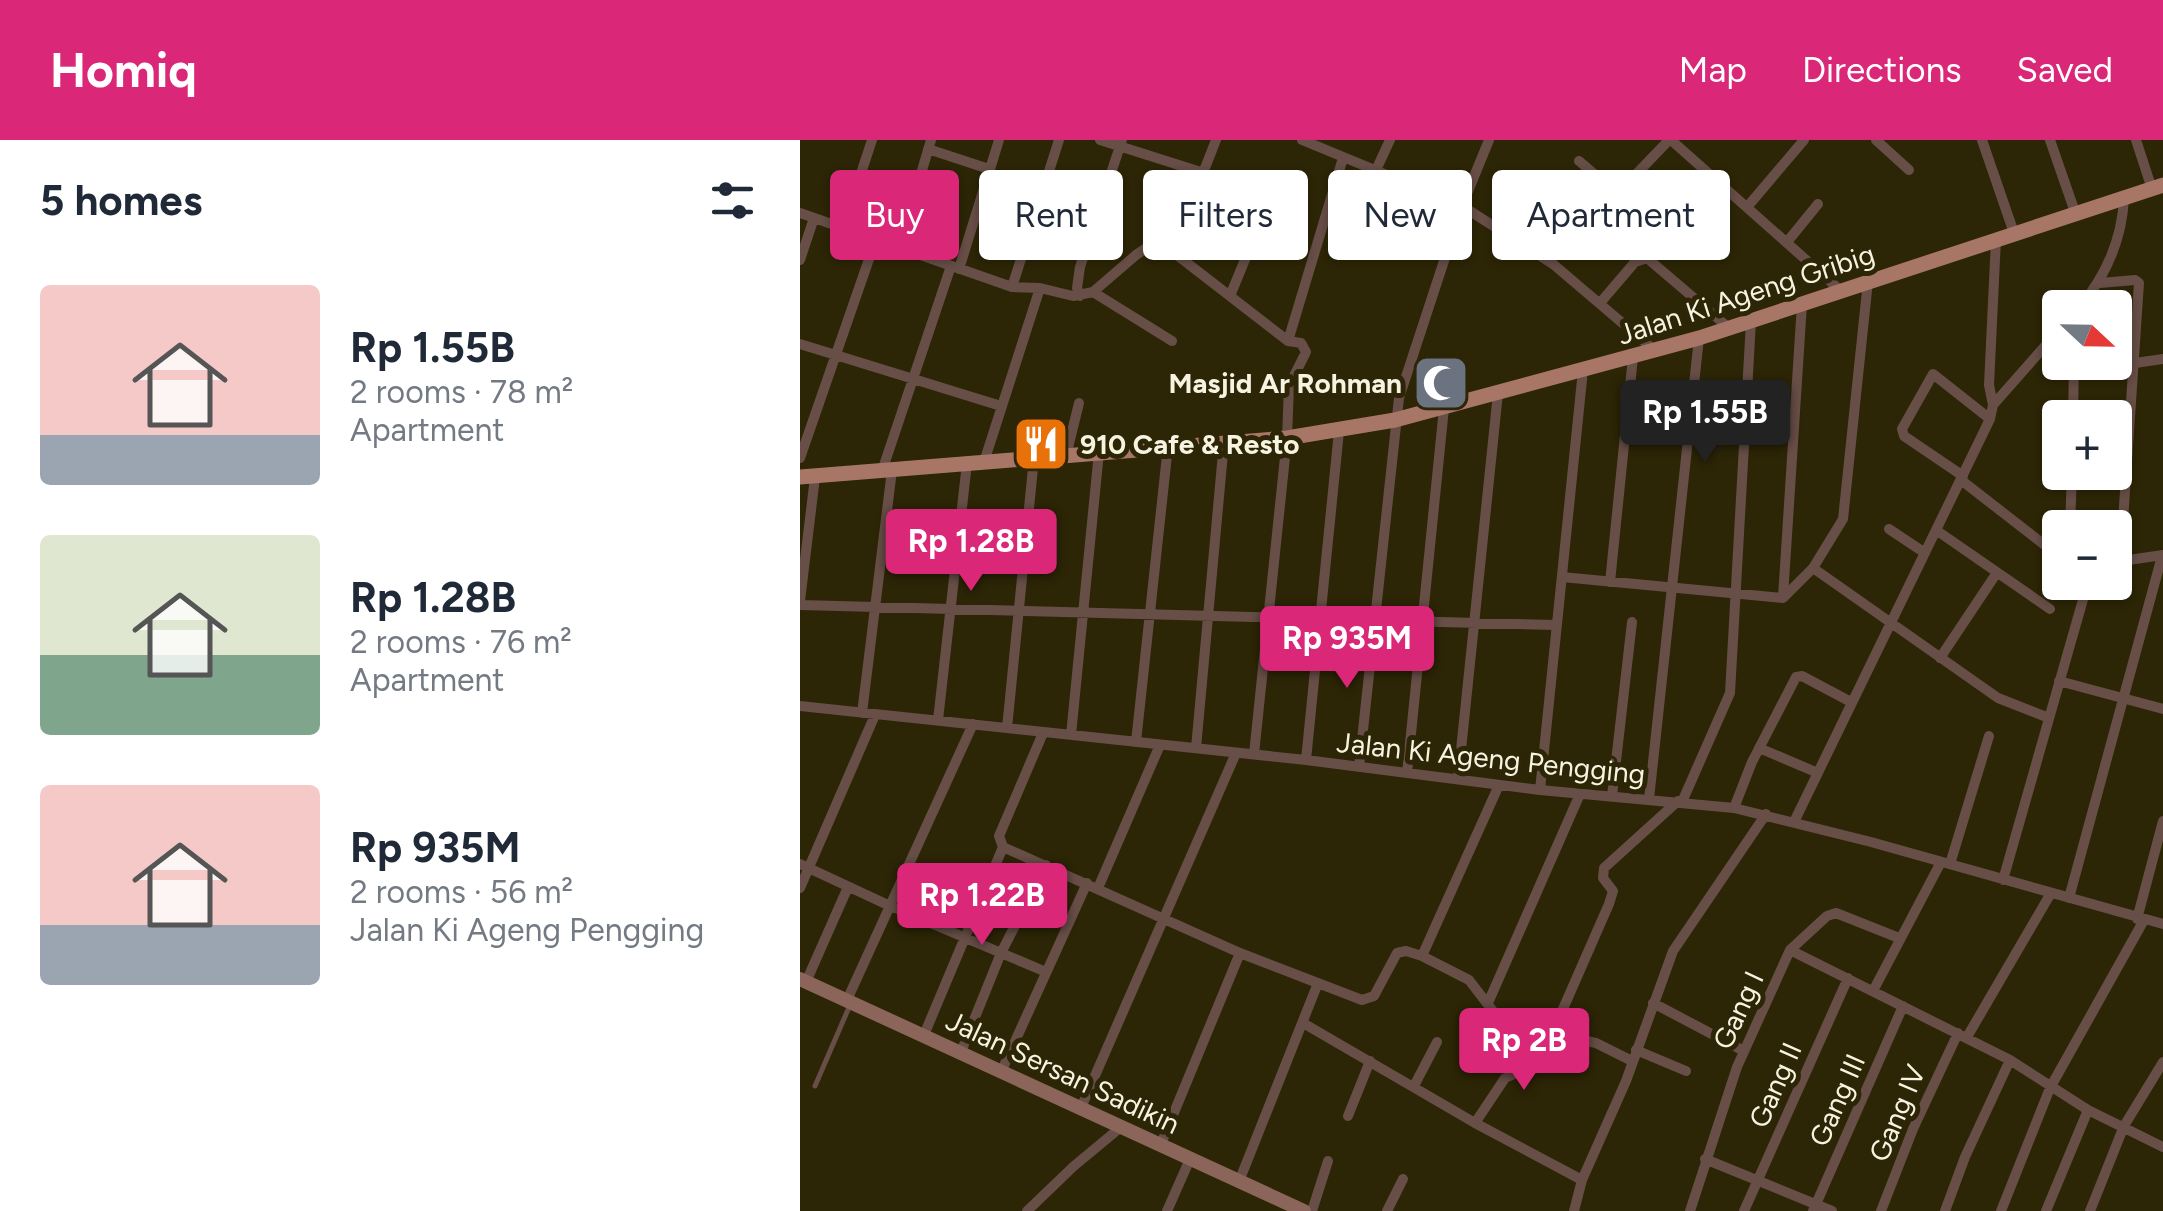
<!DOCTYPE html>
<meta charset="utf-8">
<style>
:root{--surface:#fff;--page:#f2f2f3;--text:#1f2937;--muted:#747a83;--accent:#db2777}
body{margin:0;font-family:Figtree,sans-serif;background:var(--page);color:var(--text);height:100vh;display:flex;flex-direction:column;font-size:38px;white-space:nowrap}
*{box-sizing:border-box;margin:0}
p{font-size:32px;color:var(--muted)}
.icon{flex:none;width:55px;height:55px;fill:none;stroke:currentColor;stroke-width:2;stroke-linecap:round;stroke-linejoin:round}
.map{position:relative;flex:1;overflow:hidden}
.sheet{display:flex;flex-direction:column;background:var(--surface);width:800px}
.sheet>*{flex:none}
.banner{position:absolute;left:30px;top:30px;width:950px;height:90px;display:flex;gap:20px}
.needle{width:65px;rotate:112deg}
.tools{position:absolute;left:1242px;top:150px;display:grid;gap:20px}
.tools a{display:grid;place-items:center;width:90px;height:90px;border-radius:10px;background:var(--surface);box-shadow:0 2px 8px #0004;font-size:50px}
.price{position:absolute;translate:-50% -85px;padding:0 22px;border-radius:10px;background:var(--accent);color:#fff;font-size:32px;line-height:65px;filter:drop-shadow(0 2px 5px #0008)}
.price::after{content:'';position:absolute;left:50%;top:60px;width:30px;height:22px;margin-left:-15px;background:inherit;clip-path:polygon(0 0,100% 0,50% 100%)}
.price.active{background:#222;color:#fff}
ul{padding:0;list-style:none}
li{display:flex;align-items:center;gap:30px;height:250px;padding:0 40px}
li span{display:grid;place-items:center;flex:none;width:280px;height:200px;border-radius:10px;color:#555}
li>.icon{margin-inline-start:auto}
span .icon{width:120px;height:120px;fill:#fffc;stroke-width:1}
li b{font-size:42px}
h2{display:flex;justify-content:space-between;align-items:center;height:120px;padding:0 40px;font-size:42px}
.tag{padding:0 35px;border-radius:10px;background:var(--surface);box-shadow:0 2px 8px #0004;font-size:35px;line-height:90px}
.tag.active{background:var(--accent);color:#fff}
header{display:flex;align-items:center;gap:60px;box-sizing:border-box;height:140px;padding:0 50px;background:var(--accent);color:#fff}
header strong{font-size:48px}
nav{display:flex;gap:55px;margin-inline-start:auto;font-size:35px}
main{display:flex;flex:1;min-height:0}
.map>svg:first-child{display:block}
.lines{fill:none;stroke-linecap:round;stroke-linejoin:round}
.lane{stroke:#674e47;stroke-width:5}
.street{stroke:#674e47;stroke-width:10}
.secondary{stroke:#8b655a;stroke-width:14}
.primary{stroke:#a77667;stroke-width:15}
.labels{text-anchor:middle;stroke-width:10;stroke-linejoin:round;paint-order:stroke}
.street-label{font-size:28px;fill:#f7f3e1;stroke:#2c2506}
.poi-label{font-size:28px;font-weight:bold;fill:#f7f3e1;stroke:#2c2506;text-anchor:end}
</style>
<header>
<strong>Homiq</strong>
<nav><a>Map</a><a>Directions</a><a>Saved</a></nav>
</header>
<main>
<section class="sheet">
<h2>5 homes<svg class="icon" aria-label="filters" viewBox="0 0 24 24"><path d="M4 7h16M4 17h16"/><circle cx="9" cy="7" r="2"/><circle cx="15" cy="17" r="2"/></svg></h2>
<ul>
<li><span style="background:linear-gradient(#f6c9c9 75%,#9aa5b1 0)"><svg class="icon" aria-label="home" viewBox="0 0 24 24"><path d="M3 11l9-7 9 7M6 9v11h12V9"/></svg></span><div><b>Rp 1.55B</b><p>2 rooms · 78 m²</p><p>Apartment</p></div></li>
<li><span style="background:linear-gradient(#dfe7d0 60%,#7fa58c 0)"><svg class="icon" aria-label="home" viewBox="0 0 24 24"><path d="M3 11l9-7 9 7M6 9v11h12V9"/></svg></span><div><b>Rp 1.28B</b><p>2 rooms · 76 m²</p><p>Apartment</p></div></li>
<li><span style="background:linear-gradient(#f6c9c9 70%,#9aa5b1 0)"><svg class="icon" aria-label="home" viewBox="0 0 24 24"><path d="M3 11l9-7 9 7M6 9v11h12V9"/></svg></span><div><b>Rp 935M</b><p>2 rooms · 56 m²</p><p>Jalan Ki Ageng Pengging</p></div></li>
</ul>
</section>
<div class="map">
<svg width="1363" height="1071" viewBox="0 0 1363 1071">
<rect width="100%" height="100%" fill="#2c2506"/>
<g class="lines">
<path class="lane" d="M15 946 50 865"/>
<path class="street" d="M300 0 404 33
M502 0 662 66 753 124 854 210
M871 0 1041 151
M1076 0 1109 30
M1182 0 1214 93
M1250 0 1275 72
M1336 0 1352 49
M128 9 189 29
M779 21 812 49 820 51 869 0
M576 30 590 0
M948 66 1004 0
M0 73 212 147 240 148 273 156 293 152 336 115 377 87 389 69 416 0
M43 88 72 0
M360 102 488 201 501 203 506 212 489 246 487 298 454 614
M987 102 1018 64
M99 108 131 0
M0 120 14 78
M159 129 199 0
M1300 143 1335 140 1339 143 1323 381
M212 147 259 0
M293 152 372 201
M280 156 277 148 280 127 322 0
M430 156 465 71
M800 163 835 122 847 118 929 188
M1279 168C1306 136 1322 100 1324 58
M488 201 543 18
M0 204 201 266
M1335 223 1363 219
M1193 265 1189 245 1196 99
M1273 278 1274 222
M266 316 279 263
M0 318 76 99
M184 322 240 148
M82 331 151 126
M1163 336 1104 296 1102 289 1133 234 1190 279
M1161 340 1260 417
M1270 388 1272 332
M1089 389 1125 413
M1136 390 1250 469
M1315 422 1363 415
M1013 428 1198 558 1249 578
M762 437 983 458
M810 442 833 217
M983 457 1002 164
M983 458 1013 428 1043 379 1068 141
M0 461 15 337
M0 465 756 485
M1140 518 1196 434
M1259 541 1363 569
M0 566 506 620 740 650 934 668 1071 702 1363 784
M62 573 92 330
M138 580 167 323
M207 588 234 318
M271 595 299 312
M336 602 368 306
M396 608 424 302
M959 608 1018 633
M506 620 539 291
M559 627 599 258 662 66 689 0
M607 633 644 268
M658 639 698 253
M740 650 783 230
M812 656 832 482
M849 659 899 198
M882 662 930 553 951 181
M934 668 952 622 996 537 1002 536 1051 562
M994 682 1190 279 1193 265 1260 189
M203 707 440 813 562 860 574 856 597 813 606 811 622 816 669 840 696 875 737 899 752 894 809 764 813 751 803 738 804 728 878 661
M0 724 88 765 246 832
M1150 724 1189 596
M1203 740 1288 442
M0 748 75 575
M298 748 360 605
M1269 758 1362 416
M1337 779 1363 681
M990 810 1210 920 1288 970 1363 1007
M622 816 699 645
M6 842 48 747
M1073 851 1141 722
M47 860 173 584
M688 863 780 654
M853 863 944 911
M503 883 675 983 782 1040
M752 894 796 903 832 921
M124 895 203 707 199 696 243 593
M1167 897 1251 753
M836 910 886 931
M161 912 201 813 246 725
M202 930 287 743
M614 946 637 902
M280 970 436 613
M548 976 570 921
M675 983 705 938 719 932 737 899
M361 1004 440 813
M905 1019 1032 1071
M440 1039 518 843
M227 1071 274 1026 321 987
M367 1071 390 1019
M512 1071 528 1021
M587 1071 603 1039
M774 1071 782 1040 826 941 873 811 966 674
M890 1071 937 927 990 810 1027 776 1036 773 1099 798
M944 1071 1048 838
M1013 1071 1103 866
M1081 1071 1113 989 1158 893
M1145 1071 1165 1017 1210 920
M1201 1071 1250 948 1344 780
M1246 1071 1288 970
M1290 1071 1324 986 1363 922"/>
<path class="secondary" d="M0 839 504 1071"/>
<path class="primary" d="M0 337 487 298 595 280 899 198 1363 45"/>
</g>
<defs>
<g id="mosque-square" transform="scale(2.875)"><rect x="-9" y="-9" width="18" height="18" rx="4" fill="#6b7280" stroke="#2c2506"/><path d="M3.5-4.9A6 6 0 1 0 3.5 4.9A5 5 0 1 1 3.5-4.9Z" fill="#fff"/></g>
<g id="restaurant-square" transform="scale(2.875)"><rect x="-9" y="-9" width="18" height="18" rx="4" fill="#e8710a" stroke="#2c2506"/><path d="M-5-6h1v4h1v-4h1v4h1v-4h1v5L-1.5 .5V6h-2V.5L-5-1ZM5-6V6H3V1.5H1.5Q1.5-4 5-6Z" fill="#fff"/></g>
</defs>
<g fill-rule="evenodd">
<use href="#mosque-square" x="641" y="243"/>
<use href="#restaurant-square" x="241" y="304"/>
</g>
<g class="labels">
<g class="street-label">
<text transform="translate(946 154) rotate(-18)" y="10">Jalan Ki Ageng Gribig</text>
<text transform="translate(691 618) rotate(6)" y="10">Jalan Ki Ageng Pengging</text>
<text transform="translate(938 870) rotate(-65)" y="10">Gang I</text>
<text transform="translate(263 932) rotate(25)" y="10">Jalan Sersan Sadikin</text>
<text transform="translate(975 945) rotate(-66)" y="10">Gang II</text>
<text transform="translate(1037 960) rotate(-66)" y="10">Gang III</text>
<text transform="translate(1097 973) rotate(-67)" y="10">Gang IV</text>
</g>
<g class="poi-label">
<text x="602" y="253">Masjid Ar Rohman</text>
<text x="280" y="314" text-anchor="start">910 Cafe &amp; Resto</text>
</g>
</g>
</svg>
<div class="tools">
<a><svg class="needle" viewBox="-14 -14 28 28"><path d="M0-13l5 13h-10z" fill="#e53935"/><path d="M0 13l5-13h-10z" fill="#747a83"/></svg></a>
<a>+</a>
<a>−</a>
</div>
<b class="price active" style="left:905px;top:325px">Rp 1.55B</b>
<b class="price" style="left:171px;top:454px">Rp 1.28B</b>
<b class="price" style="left:547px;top:551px">Rp 935M</b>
<b class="price" style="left:182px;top:808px">Rp 1.22B</b>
<b class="price" style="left:724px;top:953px">Rp 2B</b>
<div class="banner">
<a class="tag active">Buy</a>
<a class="tag">Rent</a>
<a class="tag">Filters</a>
<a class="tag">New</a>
<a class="tag">Apartment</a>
</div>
</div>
</main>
